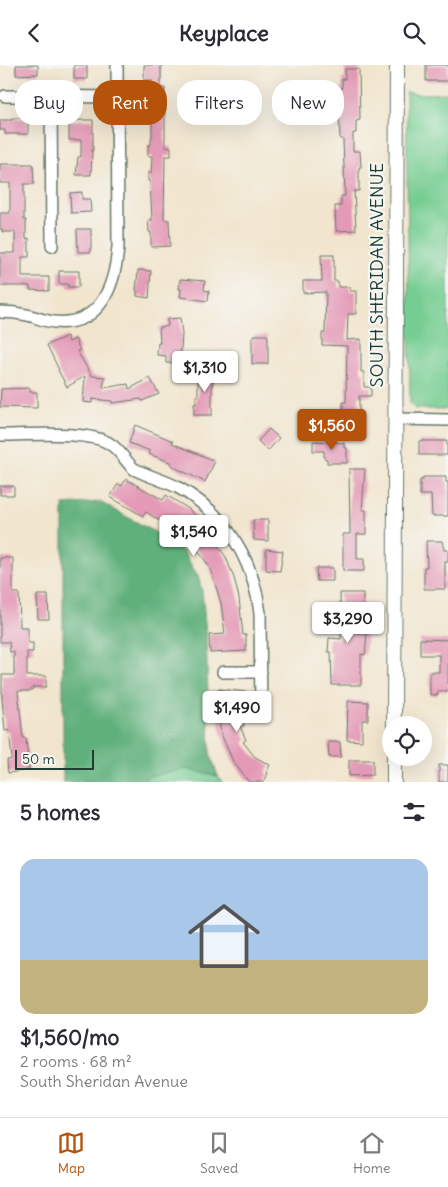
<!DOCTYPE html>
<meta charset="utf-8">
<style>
:root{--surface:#fff;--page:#f2f2f3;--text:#2b2b33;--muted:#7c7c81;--line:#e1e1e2;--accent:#b45309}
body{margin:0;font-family:Delius,sans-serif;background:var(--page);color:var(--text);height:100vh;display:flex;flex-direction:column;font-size:19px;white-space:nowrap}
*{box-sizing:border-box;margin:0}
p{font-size:16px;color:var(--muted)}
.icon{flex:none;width:28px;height:28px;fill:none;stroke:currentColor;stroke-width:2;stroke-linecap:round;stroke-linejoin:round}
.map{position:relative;height:717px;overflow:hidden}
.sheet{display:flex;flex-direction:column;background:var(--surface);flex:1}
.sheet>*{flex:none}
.top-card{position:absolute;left:15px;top:15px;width:419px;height:45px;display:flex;gap:10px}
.buttons{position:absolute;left:382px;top:651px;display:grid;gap:10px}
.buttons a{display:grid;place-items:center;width:50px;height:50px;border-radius:50%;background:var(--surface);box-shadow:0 5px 20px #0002;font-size:25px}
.scale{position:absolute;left:15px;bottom:12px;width:79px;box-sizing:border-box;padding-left:5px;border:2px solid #1f3d34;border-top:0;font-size:14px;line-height:18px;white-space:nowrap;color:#1f3d34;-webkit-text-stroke:4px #f6f6f2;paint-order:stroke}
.price{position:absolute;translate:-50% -42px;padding:0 11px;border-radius:5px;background:#fff;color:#222;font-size:16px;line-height:32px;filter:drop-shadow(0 1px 2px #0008)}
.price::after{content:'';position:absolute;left:50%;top:30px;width:15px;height:11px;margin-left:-8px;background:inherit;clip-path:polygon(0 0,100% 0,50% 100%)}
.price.selected{background:var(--accent);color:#fff}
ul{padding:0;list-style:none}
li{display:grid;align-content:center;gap:10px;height:265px;padding:0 20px}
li+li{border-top:1px solid var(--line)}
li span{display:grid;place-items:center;height:155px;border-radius:15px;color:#555}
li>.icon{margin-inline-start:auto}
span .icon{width:90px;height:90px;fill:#fffc;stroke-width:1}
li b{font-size:21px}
h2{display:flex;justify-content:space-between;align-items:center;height:60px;padding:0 20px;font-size:21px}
.pill{padding:0 18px;border-radius:20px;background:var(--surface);box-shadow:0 5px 20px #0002;font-size:18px;line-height:45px}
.pill.selected{background:var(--accent);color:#fff}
header{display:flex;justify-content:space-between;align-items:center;height:65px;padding:0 20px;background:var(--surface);font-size:22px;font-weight:700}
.menu{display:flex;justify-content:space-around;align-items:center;height:70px;border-top:1px solid var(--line);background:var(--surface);font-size:14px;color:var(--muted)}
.menu a{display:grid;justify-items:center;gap:2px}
.menu .selected{color:var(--accent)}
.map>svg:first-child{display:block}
.green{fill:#76cd92;stroke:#4a8563}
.forest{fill:#60b07c;stroke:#407658}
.building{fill:#e49ab6}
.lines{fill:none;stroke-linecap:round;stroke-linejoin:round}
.minor-casing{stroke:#68786a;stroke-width:14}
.tertiary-casing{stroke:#68786a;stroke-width:16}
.minor{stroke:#fff;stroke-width:11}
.tertiary{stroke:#fff;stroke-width:14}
.labels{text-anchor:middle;stroke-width:4.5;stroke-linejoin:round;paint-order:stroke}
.street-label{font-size:18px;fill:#1f3d34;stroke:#f6f6f2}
</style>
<header><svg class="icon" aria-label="back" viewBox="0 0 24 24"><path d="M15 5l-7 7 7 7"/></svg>Keyplace<svg class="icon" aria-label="search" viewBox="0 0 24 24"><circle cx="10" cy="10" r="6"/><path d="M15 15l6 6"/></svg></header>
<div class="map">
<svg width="448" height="717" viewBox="0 0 448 717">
<rect width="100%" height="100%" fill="#f6f6f2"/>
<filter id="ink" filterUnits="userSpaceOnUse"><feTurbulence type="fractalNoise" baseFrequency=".02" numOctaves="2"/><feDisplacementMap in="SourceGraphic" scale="10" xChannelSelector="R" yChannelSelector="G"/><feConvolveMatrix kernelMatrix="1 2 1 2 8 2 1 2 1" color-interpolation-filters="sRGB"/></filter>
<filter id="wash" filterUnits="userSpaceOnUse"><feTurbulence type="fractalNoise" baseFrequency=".0096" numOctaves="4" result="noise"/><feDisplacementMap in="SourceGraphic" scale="20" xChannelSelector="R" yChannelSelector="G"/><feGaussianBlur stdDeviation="1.12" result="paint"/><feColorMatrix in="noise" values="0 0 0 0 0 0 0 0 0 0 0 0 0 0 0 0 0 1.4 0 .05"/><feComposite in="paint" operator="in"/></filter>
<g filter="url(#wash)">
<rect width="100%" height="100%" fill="#f1e5ce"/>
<path class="green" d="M406 27 419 29 448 28V344H415L410 339Z
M186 704 218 711 222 717H141L149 711Z"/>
<path class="forest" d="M100 437 171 476 184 488 198 511 202 526 206 569 210 688 218 711 186 704 149 711 141 717H63V440Z"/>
<g id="blocks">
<path class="building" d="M16 0H38V9L16 10Z
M74 0H87V14H74Z
M144 0H161V23H165V82H171V91H165L164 155H169L170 181 151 182V167H149L148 155H152L150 116H148V108H151L152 91H148V80H151V73H152V41H149V32H152V15H144Z
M426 0H448V16H426Z
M345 4H359L360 55 356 56V68H353V86H360L361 102H359V126H354L356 165 336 166 335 141H341V131H345L343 74H340L339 33H336V23H342V14H345Z
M12 53H24V55H28V69H5V65H0V55H12Z
M82 55H93V85H92L91 110H76L78 92H81V75H69V56Z
M0 99H33L34 119H24V155H26V174L29 173V192H22V212H49V226L30 225V221H0V188H15V167H2V164H0V148H10V118H0Z
M82 127V134H90L91 147 71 148 70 128Z
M77 164H91V187H78Z
M321 190H334V216H338V222H350V226H356V249H348L347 275 361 274V307H364V322H371V331H359V350H343V337H346L347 281 322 280V268H325L326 227 303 228V216H322Z
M138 205 151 206 149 233 137 231V225H136Z
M59 206H79V222H68V219H59Z
M180 214 205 216 204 225 209 226 208 236 180 232 181 224H179Z
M180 253 182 269 180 298H166V291L157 290 158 278H160L159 262 168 261 167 254Z
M254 270H267L268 273V299H252V273H254Z
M67 271 69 277 75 274 80 285 77 286 92 311 105 312 103 323 128 319 129 324 150 313 159 329 142 336 141 334 112 338V336L92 334V338L83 337 85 311 67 322 58 305H59L47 280Z
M215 305V315H213L212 324V350H194V339H196V331H198V306Z
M30 323V327H37V343L0 342 1 324Z
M135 360 173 376 172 378 215 396 205 417 178 404 171 400 172 398 149 389 150 386 129 378Z
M269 364 279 373 268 386 258 376Z
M313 376 344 378V383H347V398H327V394L324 393V386H313Z
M419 376H447V390H419Z
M349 404H365L362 445H366V469H357V494H364V506H343V469H350Z
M423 412H446V417H448V451H432L431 430H420V415H423Z
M126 414 163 435 166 430 189 444 197 452 195 454 210 469 226 492 234 513 239 533 243 570H246V586L210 588 209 570 225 569 221 538 210 503 196 482 182 469 181 470 165 456 163 458 146 447 143 451 110 432 118 419 122 421Z
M0 421H14V430H0Z
M253 455H268V476L254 475Z
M426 476H442L444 485H448V497H445V524H424V502H427Z
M266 484 283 486 280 506 266 505Z
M0 493H13V528H19L20 562H28V578H33V587H27V611H46V622H33V624L29 626H18L23 673H26L29 705 8 708 7 695 12 694 9 665 5 666 2 634V610H14V587H10L9 577H0Z
M316 503H333V516H317Z
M340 528H363V549H351V567L367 568 365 590 361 589V620H332L331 587H328L329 573 341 574Z
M37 530H48L49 554H38Z
M420 574 448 575V626H438V630H430V607H439V590H420Z
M218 624 247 627V643H241L244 661H240L246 675 243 677 255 692 270 700 266 708H268L264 717H251L247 715 233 696 221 669 217 642H211V626H218Z
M348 636 368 637V655H362V676L347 675Z
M328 677H340L341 692H329Z
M349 695H373V710L349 711Z
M439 700H448V717H439Z"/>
</g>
</g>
<g filter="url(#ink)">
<use href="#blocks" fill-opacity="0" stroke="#68786a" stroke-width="1"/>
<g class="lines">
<g class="minor-casing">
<path id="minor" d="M5 31 118 32
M51 31 52 181
M0 247C9 247 18 248 27 250 36 252 44 256 54 257 101 262 115 220 118 182L117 0
M395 354 448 355
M0 370C25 370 91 365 110 379 120 385 125 396 134 404 148 411 163 415 177 422 226 448 253 494 260 548L261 649
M223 607H261"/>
</g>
<g class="tertiary-casing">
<path id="tertiary" d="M394 660 397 0
M394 717V692"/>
</g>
<use href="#minor" class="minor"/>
<use href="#tertiary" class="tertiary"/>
</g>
</g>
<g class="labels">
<g class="street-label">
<text transform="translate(377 210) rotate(-90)" y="6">SOUTH SHERIDAN AVENUE</text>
</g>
</g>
</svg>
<div class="buttons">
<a><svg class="icon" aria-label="locate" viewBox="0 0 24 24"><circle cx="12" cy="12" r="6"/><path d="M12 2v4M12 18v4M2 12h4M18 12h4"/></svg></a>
</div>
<div class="scale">50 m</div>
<b class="price" style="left:205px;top:328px">$1,310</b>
<b class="price selected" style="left:332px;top:386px">$1,560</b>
<b class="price" style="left:194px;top:492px">$1,540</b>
<b class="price" style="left:348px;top:579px">$3,290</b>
<b class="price" style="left:237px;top:668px">$1,490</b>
<div class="top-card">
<a class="pill">Buy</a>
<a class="pill selected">Rent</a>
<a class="pill">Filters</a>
<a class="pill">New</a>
</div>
</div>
<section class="sheet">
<h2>5 homes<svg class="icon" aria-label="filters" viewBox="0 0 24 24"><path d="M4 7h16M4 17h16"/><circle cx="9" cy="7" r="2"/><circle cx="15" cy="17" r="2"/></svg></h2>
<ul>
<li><span style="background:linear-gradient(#a9c7e8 65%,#c2b280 0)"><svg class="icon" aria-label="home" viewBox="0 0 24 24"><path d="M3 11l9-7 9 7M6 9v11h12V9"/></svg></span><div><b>$1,560/mo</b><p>2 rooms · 68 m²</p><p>South Sheridan Avenue</p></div></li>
</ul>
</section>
<nav class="menu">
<a class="selected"><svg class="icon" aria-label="map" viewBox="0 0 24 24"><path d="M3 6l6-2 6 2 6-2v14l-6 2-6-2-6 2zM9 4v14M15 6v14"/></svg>Map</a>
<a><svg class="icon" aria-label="saved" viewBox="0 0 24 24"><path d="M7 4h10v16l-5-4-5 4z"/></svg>Saved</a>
<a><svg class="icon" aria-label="home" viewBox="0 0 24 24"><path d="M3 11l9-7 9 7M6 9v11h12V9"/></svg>Home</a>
</nav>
